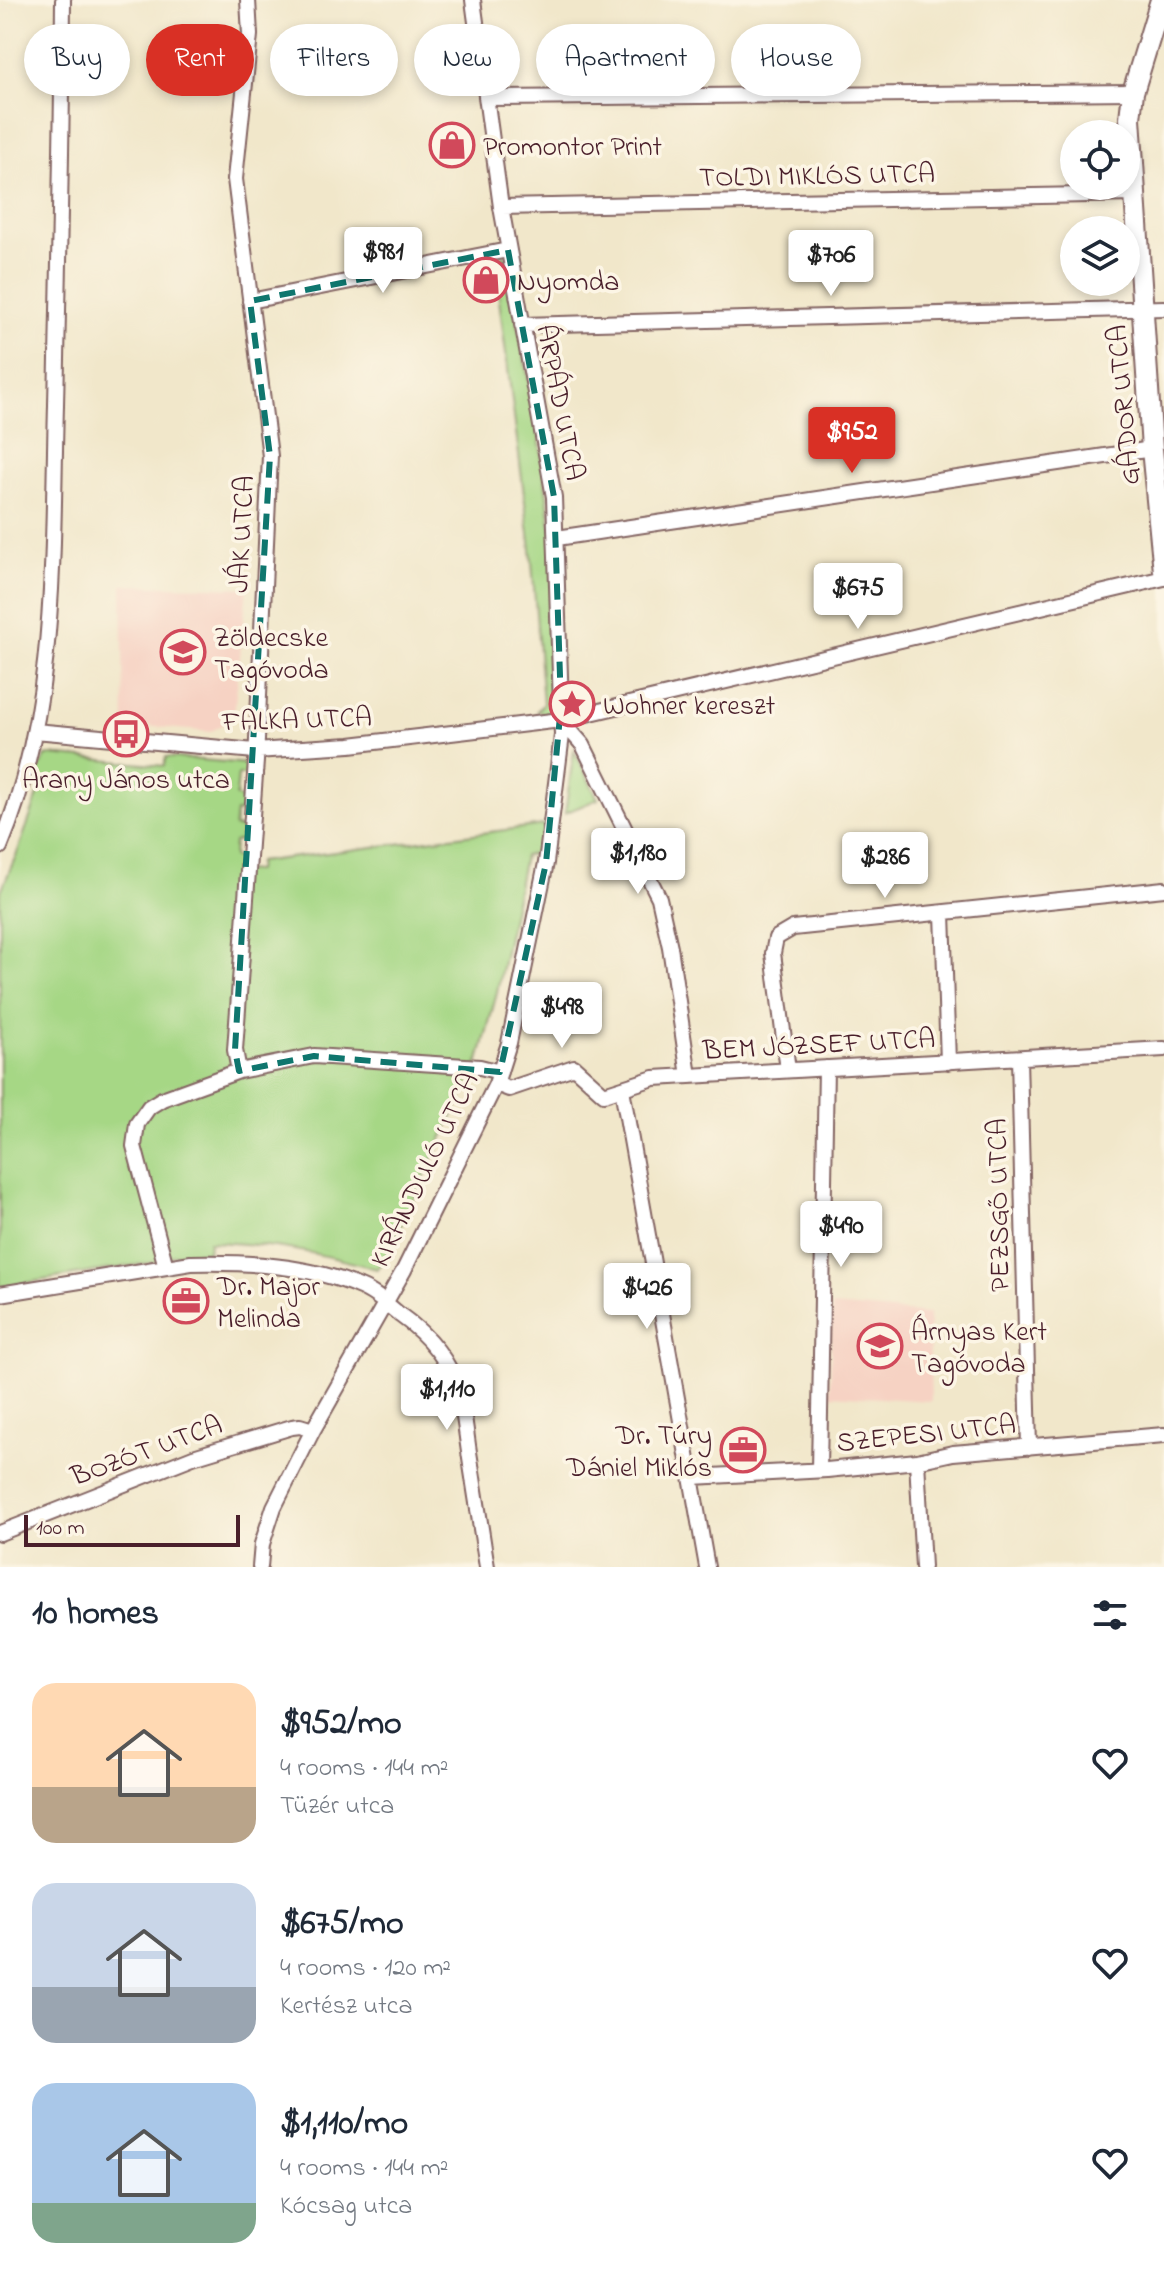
<!DOCTYPE html>
<meta charset="utf-8">
<style>
:root{--surface:#fff;--page:#f6f6f7;--text:#1f2937;--muted:#747a83;--accent:#d93025}
body{margin:0;font-family:"Indie Flower",sans-serif;background:var(--page);color:var(--text);height:100vh;display:flex;flex-direction:column;font-size:30px;white-space:nowrap}
*{box-sizing:border-box;margin:0}
p{font-size:26px;color:var(--muted)}
.icon{flex:none;width:44px;height:44px;fill:none;stroke:currentColor;stroke-width:2;stroke-linecap:round;stroke-linejoin:round}
.map{position:relative;height:1567px;overflow:hidden}
.panel{display:flex;flex-direction:column;background:var(--surface);flex:1}
.panel>*{flex:none}
.banner{position:absolute;left:24px;top:24px;width:1116px;height:72px;display:flex;gap:16px}
.buttons{position:absolute;left:1060px;top:120px;display:grid;gap:16px}
.buttons a{display:grid;place-items:center;width:80px;height:80px;border-radius:50%;background:var(--surface);box-shadow:0 4px 12px #0003;font-size:40px}
.scale{position:absolute;left:24px;bottom:20px;width:216px;box-sizing:border-box;padding-left:8px;border:4px solid #4a1f2b;border-top:0;font-size:22px;line-height:28px;white-space:nowrap;color:#4a1f2b;-webkit-text-stroke:6px #fcf5e5;paint-order:stroke}
.price{position:absolute;translate:-50% -68px;padding:0 18px;border-radius:8px;background:#fff;color:#222;font-size:26px;line-height:52px;filter:drop-shadow(0 2px 4px #0008)}
.price::after{content:'';position:absolute;left:50%;top:48px;width:24px;height:18px;margin-left:-12px;background:inherit;clip-path:polygon(0 0,100% 0,50% 100%)}
.price.active{background:var(--accent);color:#fff}
ul{padding:0;list-style:none}
li{display:flex;align-items:center;gap:24px;height:200px;padding:0 32px}
li span{display:grid;place-items:center;flex:none;width:224px;height:160px;border-radius:24px;color:#555}
li>.icon{margin-inline-start:auto}
span .icon{width:96px;height:96px;fill:#fffc;stroke-width:1}
li b{font-size:34px}
h2{display:flex;justify-content:space-between;align-items:center;height:96px;padding:0 32px;font-size:34px}
.tag{padding:0 28px;border-radius:36px;background:var(--surface);box-shadow:0 4px 12px #0003;font-size:28px;line-height:72px}
.tag.active{background:var(--accent);color:#fff}
.map>svg:first-child{display:block}
.built{fill:#f6d2c3}
.green{fill:#a6d785;stroke:#787b58;stroke-width:2}
.lines{fill:none;stroke-linecap:round;stroke-linejoin:round}
.street-casing{stroke:#846563;stroke-width:18}
.secondary-casing{stroke:#846563;stroke-width:24}
.street{stroke:#fff;stroke-width:14}
.secondary{stroke:#fff;stroke-width:20}
.marked{fill:none;stroke:#0f766e;stroke-width:6;stroke-dasharray:16 10;stroke-linejoin:round}
.labels{text-anchor:middle;stroke-width:7;stroke-linejoin:round;paint-order:stroke}
.poi-label{font-size:28px;fill:#4a1f2b;stroke:#fcf5e5;text-anchor:start}
.street-label{font-size:28px;fill:#4a1f2b;stroke:#fcf5e5}
</style>
<div class="map">
<svg width="1164" height="1567" viewBox="0 0 1164 1567">
<rect width="100%" height="100%" fill="#fcf5e5"/>
<filter id="ink" filterUnits="userSpaceOnUse"><feTurbulence type="fractalNoise" baseFrequency=".0125" numOctaves="2"/><feDisplacementMap in="SourceGraphic" scale="16" xChannelSelector="R" yChannelSelector="G"/><feConvolveMatrix kernelMatrix="1 2 1 2 8 2 1 2 1" color-interpolation-filters="sRGB"/></filter>
<filter id="wash" filterUnits="userSpaceOnUse"><feTurbulence type="fractalNoise" baseFrequency=".006" numOctaves="4" result="noise"/><feDisplacementMap in="SourceGraphic" scale="32" xChannelSelector="R" yChannelSelector="G"/><feGaussianBlur stdDeviation="1.8" result="paint"/><feColorMatrix in="noise" values="0 0 0 0 0 0 0 0 0 0 0 0 0 0 0 0 0 1.4 0 .05"/><feComposite in="paint" operator="in"/></filter>
<g filter="url(#wash)">
<rect width="100%" height="100%" fill="#f1e7ca"/>
<path class="built" d="M122 585 247 588 234 716 211 732 124 724Z
M832 1306 929 1314 931 1401 830 1395Z"/>
<path class="green" d="M505 255 539 436 553 539 557 705 547 714 537 711 543 704 531 549 494 260Z
M574 750 598 799 565 813Z
M51 755 164 766 166 757 248 764 247 775H238L236 797 247 799 246 813 236 812 234 827 245 828 244 839 234 842 233 857 241 858V870L257 871 258 862 544 825 541 852 524 856 497 992 479 1061 388 1253 377 1269C316 1252 272 1244 209 1242L208 1252 174 1255 155 1262 0 1287V893L18 851 41 787 30 784 46 756Z"/>
</g>
<g filter="url(#ink)">
<g class="lines">
<g class="street-casing">
<path id="street" d="M486 98 1133 92
M501 207 1135 194
M250 301 508 250
M522 325 1164 308
M557 538 1152 449
M561 720 583 745 659 898 670 947 689 1076
M35 731 255 751 350 745 561 720 1164 578
M0 847C58 709 52 552 56 405 59 270 62 135 63 0
M943 913 948 1062
M1019 1058 1029 1447
M788 1070 773 953 776 938 793 928 1164 889
M239 1071 314 1056 480 1067 500 1072
M496 1084 509 1089 574 1067 604 1094 654 1078 1164 1049
M622 1089 707 1567
M166 1267 134 1146 137 1124 149 1107 162 1099 239 1071 235 1050 256 761 270 456 235 179 250 35 248 0
M0 1294 191 1263C246 1262 309 1265 360 1287 375 1293 388 1305 400 1315 427 1334 449 1360 459 1392 464 1411 466 1432 469 1452 475 1490 481 1529 487 1567
M917 1461 923 1567
M819 1470 826 1068
M693 1477 827 1470 917 1461 953 1453 1164 1435
M0 1533 193 1457 292 1427 300 1426 313 1430
M260 1567 262 1544 274 1507 313 1430 404 1270 496 1084 509 1043 546 863 562 735 554 497 501 207 473 0"/>
</g>
<g class="secondary-casing">
<path id="secondary" d="M1161 0 1133 92 1130 118 1152 449 1164 571"/>
</g>
<use href="#street" class="street"/>
<use href="#secondary" class="secondary"/>
</g>
</g>
<path class="marked" d="M508 250 554 497 561 706 546 863 500 1072 314 1056 239 1071 235 1050 270 456 250 301Z"/>
<defs>
<g id="shop-ring" transform="scale(2.3)"><circle r="9.5" fill="#fcf5e5" stroke="#d1495b" stroke-width="1.5"/><path d="M-5-2.5h2.3a2.7 3.5 0 0 1 5.4 0H5L5.5 6h-11ZM-1.5-2.5h3a1.5 2.3 0 0 0-3 0Z" fill="#d1495b"/></g>
<g id="school-ring" transform="scale(2.3)"><circle r="9.5" fill="#fcf5e5" stroke="#d1495b" stroke-width="1.5"/><path d="M0-5L7-2L0 1L-7-2ZM-4 1L0 2.5L4 1V4Q0 6-4 4Z" fill="#d1495b"/></g>
<g id="sight-ring" transform="scale(2.3)"><circle r="9.5" fill="#fcf5e5" stroke="#d1495b" stroke-width="1.5"/><path d="M0-6L1.8-2.2L6-1.7L2.9 1.2L3.7 5.4L0 3.3L-3.7 5.4L-2.9 1.2L-6-1.7L-1.8-2.2Z" fill="#d1495b"/></g>
<g id="bus-ring" transform="scale(2.3)"><circle r="9.5" fill="#fcf5e5" stroke="#d1495b" stroke-width="1.5"/><path d="M-5-6H5V4H4V6H2V4H-2V6H-4V4H-5ZM-3.5-4V0h7V-4ZM-3.5 1.2v1.5H-2V1.2ZM2 1.2v1.5H3.5V1.2Z" fill="#d1495b"/></g>
<g id="office-ring" transform="scale(2.3)"><circle r="9.5" fill="#fcf5e5" stroke="#d1495b" stroke-width="1.5"/><path d="M-6-3h4V-5.5h4V-3h4V5H-6ZM-1-4.5V-3h2v-1.5ZM-6 0V1H6V0Z" fill="#d1495b"/></g>
</defs>
<g fill-rule="evenodd">
<use href="#shop-ring" x="452" y="145"/>
<use href="#shop-ring" x="486" y="280"/>
<use href="#school-ring" x="183" y="652"/>
<use href="#sight-ring" x="572" y="704"/>
<use href="#bus-ring" x="126" y="734"/>
<use href="#office-ring" x="186" y="1301"/>
<use href="#school-ring" x="880" y="1346"/>
<use href="#office-ring" x="743" y="1450"/>
</g>
<g class="labels">
<g class="poi-label">
<text x="483" y="155">Promontor Print</text>
<text x="517" y="290">Nyomda</text>
<text x="214" y="646">Zöldecske<tspan x="214" dy="32">Tagóvoda</tspan></text>
<text x="603" y="714">Wohner kereszt</text>
<text x="126" y="788" text-anchor="middle">Arany János utca</text>
<text x="217" y="1295">Dr. Major<tspan x="217" dy="32">Melinda</tspan></text>
<text x="911" y="1340">Árnyas Kert<tspan x="911" dy="32">Tagóvoda</tspan></text>
<text x="712" y="1444" text-anchor="end">Dr. Túry<tspan x="712" dy="32">Dániel Miklós</tspan></text>
</g>
<g class="street-label">
<text transform="translate(817 174) rotate(-1)" y="10">TOLDI MIKLÓS UTCA</text>
<text transform="translate(562 402) rotate(79)" y="10">ÁRPÁD UTCA</text>
<text transform="translate(1122 405) rotate(-95)" y="10">GÁDOR UTCA</text>
<text transform="translate(240 534) rotate(-87)" y="10">JÁK UTCA</text>
<text transform="translate(297 718) rotate(-2)" y="10">FALKA UTCA</text>
<text transform="translate(819 1043) rotate(-3)" y="10">BEM JÓZSEF UTCA</text>
<text transform="translate(423 1169) rotate(-64)" y="10">KIRÁNDULÓ UTCA</text>
<text transform="translate(997 1205) rotate(-91)" y="10">PEZSGŐ UTCA</text>
<text transform="translate(926 1432) rotate(-6)" y="10">SZEPESI UTCA</text>
<text transform="translate(146 1449) rotate(-20)" y="10">BOZÓT UTCA</text>
</g>
</g>
</svg>
<div class="buttons">
<a><svg class="icon" aria-label="locate" viewBox="0 0 24 24"><circle cx="12" cy="12" r="6"/><path d="M12 2v4M12 18v4M2 12h4M18 12h4"/></svg></a>
<a><svg class="icon" aria-label="layers" viewBox="0 0 24 24"><path d="M12 4l9 5-9 5-9-5zM3 14l9 5 9-5"/></svg></a>
</div>
<div class="scale">100 m</div>
<b class="price" style="left:383px;top:295px">$981</b>
<b class="price" style="left:831px;top:298px">$706</b>
<b class="price active" style="left:852px;top:475px">$952</b>
<b class="price" style="left:858px;top:631px">$675</b>
<b class="price" style="left:638px;top:896px">$1,180</b>
<b class="price" style="left:885px;top:900px">$286</b>
<b class="price" style="left:562px;top:1050px">$498</b>
<b class="price" style="left:841px;top:1269px">$490</b>
<b class="price" style="left:647px;top:1331px">$426</b>
<b class="price" style="left:447px;top:1432px">$1,110</b>
<div class="banner">
<a class="tag">Buy</a>
<a class="tag active">Rent</a>
<a class="tag">Filters</a>
<a class="tag">New</a>
<a class="tag">Apartment</a>
<a class="tag">House</a>
</div>
</div>
<section class="panel">
<h2>10 homes<svg class="icon" aria-label="filters" viewBox="0 0 24 24"><path d="M4 7h16M4 17h16"/><circle cx="9" cy="7" r="2"/><circle cx="15" cy="17" r="2"/></svg></h2>
<ul>
<li><span style="background:linear-gradient(#ffd9b3 65%,#b9a48a 0)"><svg class="icon" aria-label="home" viewBox="0 0 24 24"><path d="M3 11l9-7 9 7M6 9v11h12V9"/></svg></span><div><b>$952/mo</b><p>4 rooms · 144 m²</p><p>Tüzér utca</p></div><svg class="icon" aria-label="heart" viewBox="0 0 24 24"><path d="M12 20l-8-8c-3-5 5-10 8-4 3-6 11-1 8 4z"/></svg></li>
<li><span style="background:linear-gradient(#c9d6e8 65%,#9aa5b1 0)"><svg class="icon" aria-label="home" viewBox="0 0 24 24"><path d="M3 11l9-7 9 7M6 9v11h12V9"/></svg></span><div><b>$675/mo</b><p>4 rooms · 120 m²</p><p>Kertész utca</p></div><svg class="icon" aria-label="heart" viewBox="0 0 24 24"><path d="M12 20l-8-8c-3-5 5-10 8-4 3-6 11-1 8 4z"/></svg></li>
<li><span style="background:linear-gradient(#a9c7e8 75%,#7fa58c 0)"><svg class="icon" aria-label="home" viewBox="0 0 24 24"><path d="M3 11l9-7 9 7M6 9v11h12V9"/></svg></span><div><b>$1,110/mo</b><p>4 rooms · 144 m²</p><p>Kócsag utca</p></div><svg class="icon" aria-label="heart" viewBox="0 0 24 24"><path d="M12 20l-8-8c-3-5 5-10 8-4 3-6 11-1 8 4z"/></svg></li>
</ul>
</section>
